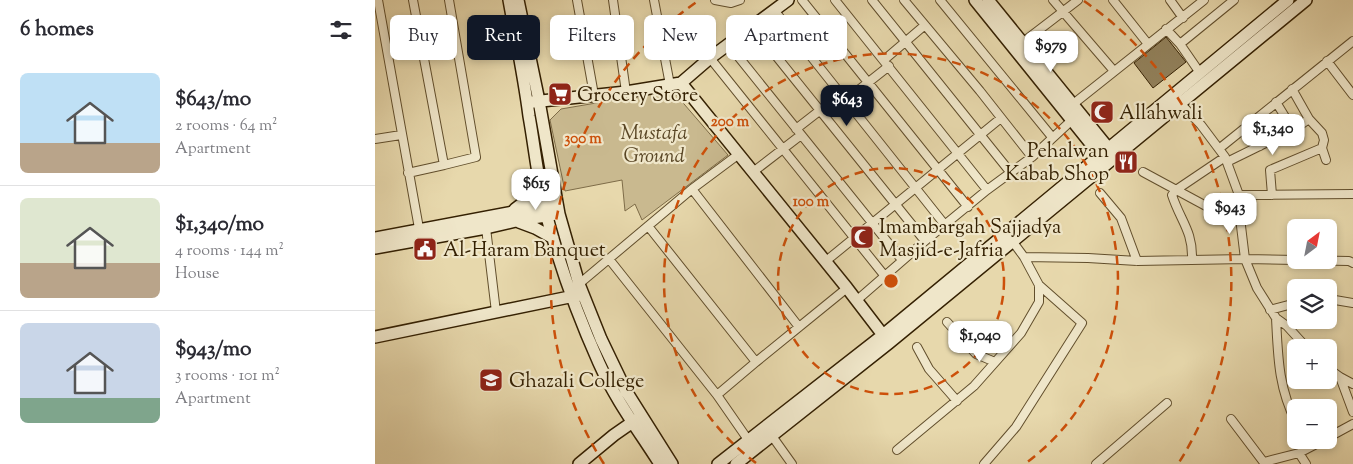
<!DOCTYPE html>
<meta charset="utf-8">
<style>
:root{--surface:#fff;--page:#f2f2f3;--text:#2b2b33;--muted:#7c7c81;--line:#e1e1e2;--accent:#111827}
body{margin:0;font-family:"Sorts Mill Goudy",serif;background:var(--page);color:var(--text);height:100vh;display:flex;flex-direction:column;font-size:19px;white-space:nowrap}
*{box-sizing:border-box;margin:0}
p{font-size:16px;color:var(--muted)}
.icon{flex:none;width:28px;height:28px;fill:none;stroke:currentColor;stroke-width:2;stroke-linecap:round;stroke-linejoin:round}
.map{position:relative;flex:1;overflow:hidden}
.details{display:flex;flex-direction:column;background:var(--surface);width:375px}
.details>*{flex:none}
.banner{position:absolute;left:15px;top:15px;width:475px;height:45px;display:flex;gap:10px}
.needle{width:32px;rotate:32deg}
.fabs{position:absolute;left:912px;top:219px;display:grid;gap:10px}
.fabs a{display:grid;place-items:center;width:50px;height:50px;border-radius:8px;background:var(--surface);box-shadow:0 2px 8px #0003;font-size:25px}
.price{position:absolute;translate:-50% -42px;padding:0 11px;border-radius:10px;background:#fff;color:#222;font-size:16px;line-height:32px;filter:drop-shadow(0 1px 2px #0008)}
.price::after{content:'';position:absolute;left:50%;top:30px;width:15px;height:11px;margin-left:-8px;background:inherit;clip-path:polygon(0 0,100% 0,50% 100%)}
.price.on{background:var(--accent);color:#fff}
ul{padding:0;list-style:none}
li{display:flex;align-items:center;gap:15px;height:125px;padding:0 20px}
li+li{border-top:1px solid var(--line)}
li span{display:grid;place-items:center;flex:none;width:140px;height:100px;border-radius:8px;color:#555}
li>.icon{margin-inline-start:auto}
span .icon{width:60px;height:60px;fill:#fffc;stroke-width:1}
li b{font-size:21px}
h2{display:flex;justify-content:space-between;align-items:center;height:60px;padding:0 20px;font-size:21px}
.chip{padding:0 18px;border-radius:8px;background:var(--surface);box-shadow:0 2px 8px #0003;font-size:18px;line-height:45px}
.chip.on{background:var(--accent);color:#fff}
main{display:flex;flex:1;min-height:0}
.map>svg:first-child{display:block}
.green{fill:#c9b98f;stroke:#7e6c48}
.building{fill:#91805a;stroke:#342002}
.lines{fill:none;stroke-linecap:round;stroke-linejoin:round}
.street-casing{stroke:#614e2c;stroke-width:10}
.secondary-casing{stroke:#342002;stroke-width:14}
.street{stroke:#efe6c9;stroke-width:8}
.secondary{stroke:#efe6c9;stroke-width:11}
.ring{fill:none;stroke:#cd500a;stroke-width:2.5;stroke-dasharray:9 6}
.labels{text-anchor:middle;stroke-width:4.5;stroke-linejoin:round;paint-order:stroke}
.poi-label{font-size:20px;fill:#342002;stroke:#efe6c9;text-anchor:start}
.park-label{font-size:20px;font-style:italic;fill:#594625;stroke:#efe6c9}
.centre{fill:#cd500a;stroke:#efe6c9;stroke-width:2.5}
.ring-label{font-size:15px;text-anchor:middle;font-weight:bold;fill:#cd500a;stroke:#efe6c9;stroke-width:4.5;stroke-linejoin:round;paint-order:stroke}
</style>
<main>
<section class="details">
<h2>6 homes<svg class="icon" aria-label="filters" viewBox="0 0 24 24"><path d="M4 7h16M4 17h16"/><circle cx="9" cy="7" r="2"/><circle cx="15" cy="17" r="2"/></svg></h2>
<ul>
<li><span style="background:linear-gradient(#bfe0f5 70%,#b9a48a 0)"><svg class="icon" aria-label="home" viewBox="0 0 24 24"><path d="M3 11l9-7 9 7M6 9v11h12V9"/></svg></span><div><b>$643/mo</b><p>2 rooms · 64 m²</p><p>Apartment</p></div></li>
<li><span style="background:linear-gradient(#dfe7d0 65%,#b9a48a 0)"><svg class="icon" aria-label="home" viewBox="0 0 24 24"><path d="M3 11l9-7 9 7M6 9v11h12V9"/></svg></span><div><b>$1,340/mo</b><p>4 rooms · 144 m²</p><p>House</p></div></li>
<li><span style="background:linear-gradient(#c9d6e8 75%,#7fa58c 0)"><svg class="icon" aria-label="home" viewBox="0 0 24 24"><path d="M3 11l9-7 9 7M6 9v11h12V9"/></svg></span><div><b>$943/mo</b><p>3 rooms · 101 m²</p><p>Apartment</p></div></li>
</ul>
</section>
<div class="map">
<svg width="978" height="464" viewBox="0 0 978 464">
<rect width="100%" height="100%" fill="#e7d8ac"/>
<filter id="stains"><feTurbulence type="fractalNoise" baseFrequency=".004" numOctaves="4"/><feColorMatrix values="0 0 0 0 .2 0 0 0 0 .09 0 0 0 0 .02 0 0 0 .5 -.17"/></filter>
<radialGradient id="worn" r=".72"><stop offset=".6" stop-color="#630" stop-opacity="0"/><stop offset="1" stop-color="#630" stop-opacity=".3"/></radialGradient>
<path class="green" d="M297 90 353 155 267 220 260 204 250 211 247 180 190 191 175 120 186 109Z"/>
<path class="building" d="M791 37 811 62 778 88 759 63Z"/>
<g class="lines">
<g class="street-casing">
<path id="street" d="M3 0 45 234
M38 0 69 165 101 157 74 0
M202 0 219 95
M238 0 251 92
M279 0 295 85
M340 0 356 3 365 0
M427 0 593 207
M460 0 612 190
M497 0 636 173
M529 0 605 91 657 157
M565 0 677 137
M678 0 739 71
M738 0 773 44
M795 0 808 18
M399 10 570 225
M377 26 550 241
M791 29 805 44 859 0
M647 43 703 0
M805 44 825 73
M354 45 527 260
M335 58 509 275
M509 60 550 25
M952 61 978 95
M917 89 934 119 947 133 949 140 947 148 951 160
M471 100 514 66
M803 101 826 125 850 157 864 195 866 226 870 259 882 288 901 318 912 326 932 348
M901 102 918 130
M697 105 829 0
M871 126 885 146
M421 129 466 94
M0 139 26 135
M845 148 978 41
M852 162 921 128 934 119
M378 172 426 135
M768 172 831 206
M33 173 69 165
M317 189 424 327
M725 193 746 218 762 261
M864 195 978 194
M897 195 895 170 947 148
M273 226 381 362 342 395
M111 228 121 312
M635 238 649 257 713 258 762 261 870 259 974 261 978 263
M234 259 342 395 376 444
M817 259C818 231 805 220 797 195L801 190 850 157
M451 261 626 118
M204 284 317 189 364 154
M954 299 978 303
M481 301 550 241 612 190 657 157 697 120
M895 310 921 303
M901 318C903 355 903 387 921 422
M572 322 601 354 620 362
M542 347 554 369 582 401
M381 362 472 288
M954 369 965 377 978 412
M965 377 978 384
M856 419 890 464
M397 436 417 464
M954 437 978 424
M522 450 599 386 646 333 664 302V285L649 257
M924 453 931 464
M889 462 924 453 949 440
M609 464 641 427 707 323 664 285
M721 464 792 403"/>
</g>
<g class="secondary-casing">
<path id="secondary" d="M134 0C141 39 149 77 154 116 160 149 163 184 172 217 185 267 203 316 224 363 240 399 264 431 285 464
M143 0 164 101 184 214 204 284 226 339 251 391 297 464
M600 0 729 160
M613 0 738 154
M306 83 472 288 508 335
M157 102 251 92 306 83 335 58 413 0
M140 209 157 196 165 185
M144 222 160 228 178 238
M0 238 175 205
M0 248 111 228 145 220 177 215
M0 337 204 295
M204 464 239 435 262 419
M343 464 508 335 913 0
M361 464 514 343 931 0"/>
</g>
<use href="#street" class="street"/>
<use href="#secondary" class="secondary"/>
</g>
<g class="ring">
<circle cx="516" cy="281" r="113"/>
<path d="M381 463A227 227 0 1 1 651 463"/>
<path d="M229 464A340 340 0 0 1 323 1M709 1A340 340 0 0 1 803 464"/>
</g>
<defs>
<g id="supermarket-square" transform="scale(1.25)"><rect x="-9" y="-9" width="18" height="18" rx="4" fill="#8f2418" stroke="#efe6c9"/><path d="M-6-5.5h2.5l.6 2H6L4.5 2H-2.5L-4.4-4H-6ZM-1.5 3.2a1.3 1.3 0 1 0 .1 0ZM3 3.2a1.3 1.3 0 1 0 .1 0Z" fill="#fff"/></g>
<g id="mosque-square" transform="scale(1.25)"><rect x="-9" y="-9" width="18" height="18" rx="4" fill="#8f2418" stroke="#efe6c9"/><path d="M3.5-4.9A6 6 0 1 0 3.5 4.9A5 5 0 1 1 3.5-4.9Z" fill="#fff"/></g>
<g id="restaurant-square" transform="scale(1.25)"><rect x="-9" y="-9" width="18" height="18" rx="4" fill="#8f2418" stroke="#efe6c9"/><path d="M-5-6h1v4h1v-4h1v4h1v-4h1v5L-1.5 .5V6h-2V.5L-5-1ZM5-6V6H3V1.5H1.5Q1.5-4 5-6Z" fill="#fff"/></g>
<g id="civic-square" transform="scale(1.25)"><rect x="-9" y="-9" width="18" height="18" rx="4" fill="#8f2418" stroke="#efe6c9"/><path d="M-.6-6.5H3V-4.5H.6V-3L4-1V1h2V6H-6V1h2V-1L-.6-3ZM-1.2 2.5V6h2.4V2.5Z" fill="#fff"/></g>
<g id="university-square" transform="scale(1.25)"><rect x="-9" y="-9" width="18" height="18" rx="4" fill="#8f2418" stroke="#efe6c9"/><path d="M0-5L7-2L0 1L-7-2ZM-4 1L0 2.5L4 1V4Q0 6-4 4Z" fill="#fff"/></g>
</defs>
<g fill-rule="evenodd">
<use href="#supermarket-square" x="185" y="94"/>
<use href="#mosque-square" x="727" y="112"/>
<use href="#restaurant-square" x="751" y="162"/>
<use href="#mosque-square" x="487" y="237"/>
<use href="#civic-square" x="50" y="249"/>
<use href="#university-square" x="116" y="380"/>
</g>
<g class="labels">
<g class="poi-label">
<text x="202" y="101">Grocery Store</text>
<text x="744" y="119">Allahwali</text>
<text x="734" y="157" text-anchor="end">Pehalwan<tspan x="734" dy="23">Kabab Shop</tspan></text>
<text x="504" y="233">Imambargah Sajjadya<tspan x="504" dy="23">Masjid-e-Jafria</tspan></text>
<text x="68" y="256">Al-Haram Banquet</text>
<text x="134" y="387">Ghazali College</text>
</g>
<g class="park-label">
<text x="279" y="139">Mustafa<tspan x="279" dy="23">Ground</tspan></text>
</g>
</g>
<circle cx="516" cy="281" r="8" class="centre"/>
<g class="ring-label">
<text x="355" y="126">200 m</text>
<text x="208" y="143">300 m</text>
<text x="436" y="206">100 m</text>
</g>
<rect width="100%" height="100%" filter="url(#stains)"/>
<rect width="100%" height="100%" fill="url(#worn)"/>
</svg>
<div class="fabs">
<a><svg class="needle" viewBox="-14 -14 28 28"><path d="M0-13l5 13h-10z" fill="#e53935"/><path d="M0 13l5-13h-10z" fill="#7c7c81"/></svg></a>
<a><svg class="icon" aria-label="layers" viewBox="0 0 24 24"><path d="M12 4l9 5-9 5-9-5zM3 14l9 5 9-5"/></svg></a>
<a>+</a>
<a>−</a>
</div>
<b class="price" style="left:676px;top:73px">$979</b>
<b class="price on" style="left:472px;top:127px">$643</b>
<b class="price" style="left:898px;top:156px">$1,340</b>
<b class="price" style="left:161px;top:211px">$615</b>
<b class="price" style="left:855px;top:235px">$943</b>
<b class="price" style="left:605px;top:363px">$1,040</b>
<div class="banner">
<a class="chip">Buy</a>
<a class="chip on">Rent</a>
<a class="chip">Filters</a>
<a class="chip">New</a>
<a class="chip">Apartment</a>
</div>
</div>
</main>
